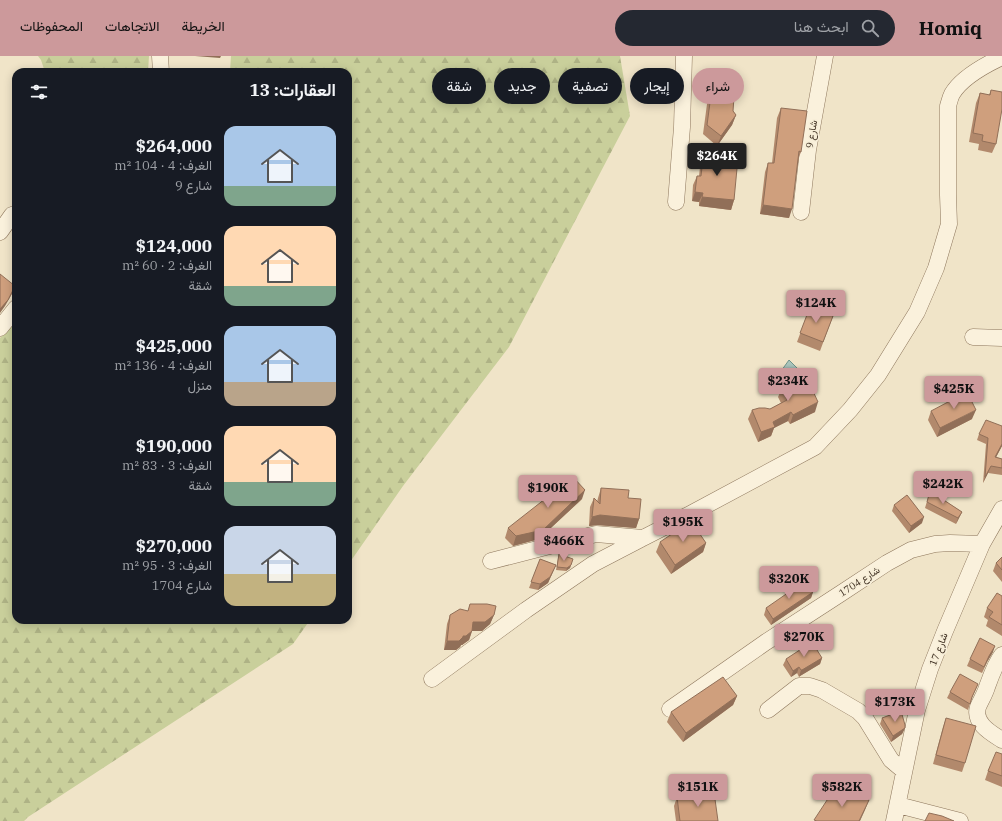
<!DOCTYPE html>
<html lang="ar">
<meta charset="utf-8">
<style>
:root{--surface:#171b24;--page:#242831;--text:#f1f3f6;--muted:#9ea1a6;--accent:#cc999b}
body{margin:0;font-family:"IBM Plex Serif",Vazirmatn,serif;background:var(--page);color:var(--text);direction:rtl;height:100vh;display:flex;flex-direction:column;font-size:15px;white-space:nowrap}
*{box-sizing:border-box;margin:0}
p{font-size:13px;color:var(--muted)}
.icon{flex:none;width:22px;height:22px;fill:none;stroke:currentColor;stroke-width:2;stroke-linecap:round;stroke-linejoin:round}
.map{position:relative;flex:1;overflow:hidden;direction:ltr}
.details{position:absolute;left:12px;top:12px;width:340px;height:556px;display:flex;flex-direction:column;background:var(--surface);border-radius:12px;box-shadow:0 2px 10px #0003;direction:rtl}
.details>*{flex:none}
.hud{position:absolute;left:364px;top:12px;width:380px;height:36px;direction:rtl;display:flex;gap:8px}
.price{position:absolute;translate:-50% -34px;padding:0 9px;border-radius:4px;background:var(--accent);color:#111;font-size:13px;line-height:26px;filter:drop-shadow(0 1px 2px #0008)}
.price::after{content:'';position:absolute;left:50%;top:24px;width:12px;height:9px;margin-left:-6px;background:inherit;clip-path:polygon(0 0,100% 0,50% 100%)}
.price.on{background:#222;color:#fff}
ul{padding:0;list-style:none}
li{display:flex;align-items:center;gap:12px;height:100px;padding:0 16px}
li span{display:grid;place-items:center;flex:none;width:112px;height:80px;border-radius:12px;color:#555}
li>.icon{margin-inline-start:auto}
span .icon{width:48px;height:48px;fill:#fffc;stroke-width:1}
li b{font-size:17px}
h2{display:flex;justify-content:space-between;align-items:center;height:48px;padding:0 16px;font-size:17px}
.pill{padding:0 14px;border-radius:18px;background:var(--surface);box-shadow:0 2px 10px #0003;font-size:14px;line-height:36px}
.pill.on{background:var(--accent);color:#111}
header{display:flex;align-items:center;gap:24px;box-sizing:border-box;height:56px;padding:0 20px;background:var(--accent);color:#111}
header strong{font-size:19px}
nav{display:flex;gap:22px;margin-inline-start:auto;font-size:14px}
.search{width:280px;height:36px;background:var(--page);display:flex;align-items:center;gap:10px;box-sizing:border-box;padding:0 14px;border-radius:22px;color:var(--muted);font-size:15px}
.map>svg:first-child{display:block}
.forest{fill:url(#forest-firs)}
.water{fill:#a9c4bc;stroke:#6f938a}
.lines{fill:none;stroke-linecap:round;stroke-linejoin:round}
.minor-casing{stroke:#8d765c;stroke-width:17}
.minor{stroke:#faf1dc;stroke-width:16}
.wall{fill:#b2896c}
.shaded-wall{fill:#916f58}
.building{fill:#cf9f7d;stroke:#916f58}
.labels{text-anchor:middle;stroke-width:3.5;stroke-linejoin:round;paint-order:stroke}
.street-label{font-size:10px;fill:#3d2e20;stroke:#f7eed8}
</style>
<header>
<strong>Homiq</strong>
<div class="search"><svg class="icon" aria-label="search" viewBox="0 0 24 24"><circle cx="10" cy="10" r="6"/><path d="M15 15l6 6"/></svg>ابحث هنا</div>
<nav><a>الخريطة</a><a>الاتجاهات</a><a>المحفوظات</a></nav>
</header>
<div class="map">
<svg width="1002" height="765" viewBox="0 0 1002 765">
<defs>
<pattern id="forest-firs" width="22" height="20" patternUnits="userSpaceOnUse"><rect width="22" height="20" fill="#c9cf9b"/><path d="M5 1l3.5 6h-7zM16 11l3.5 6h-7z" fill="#aeb285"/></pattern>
</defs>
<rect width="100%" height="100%" fill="#f0e4c8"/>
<path class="forest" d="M38 0H149L148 16H45L41 4Z
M231 0H620L630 60 509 291 403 430 348 509V16H230Z
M16 266V564H310L293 588 28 761 24 765H0V282Z"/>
<path class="water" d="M789 304 799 314 797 319C789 320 783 322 778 328L774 325Z"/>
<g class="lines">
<g class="minor-casing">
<path id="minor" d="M160 0 161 16
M676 146 682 71 684 0
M801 156 808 94 825 0
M0 176 12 159
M0 272 16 252
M973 281 1002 282
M491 505 596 478 643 482
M1002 599C995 608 991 620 987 631 985 638 981 644 978 651 973 667 991 677 1002 684
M432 623 526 554 593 508 643 482 690 458 815 391 850 354 878 319 917 256 936 212 949 168 948 139V50C949 47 950 42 952 38 962 21 985 9 1002 1
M670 653 766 586 840 538 887 507 911 494 935 488 950 487 982 488
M768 654 799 630H810L822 634 858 655 865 662 891 704 904 715
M898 749 960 765
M894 765 917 654 930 613 945 575 982 488 1002 453"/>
</g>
<use href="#minor" class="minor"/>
</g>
<path class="wall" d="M991 34 996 88 992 97 978 94 979 88 969 86 976 47 980 37 989 39Z
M711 39 733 55 736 59 732 69 717 90 703 78 707 48Z
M781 52 801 96 799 101 789 162 760 158 765 116 768 107H772L777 62Z
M704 94 715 100 734 144 731 154 699 150V146L692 145 693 129 697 120H699L701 103Z
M810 251 833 260 820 295 797 286Z
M803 321 815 356 790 368 788 365 774 372 771 380 758 386 748 363 752 354 770 353 781 347 778 341 782 332 784 331 787 323Z
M931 355 972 363 937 381 928 364Z
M1002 370V390L996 401 1002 403V419L988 417 983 427 986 388 977 384 979 378Z
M601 432 628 442 639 463 636 472 597 469 589 470 590 451 594 442 597 446 598 442Z
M930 435 962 456 956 468 925 452Z
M582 443 539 483 513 490 505 482 508 472Z
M894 449 922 467 909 477 892 455Z
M660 486 706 487 703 496 671 518 656 496Z
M559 498 571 509 570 512 566 515 556 514 558 502Z
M1002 501V526L993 515 996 507Z
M540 503 556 509 548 527 538 534 529 532Z
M813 536 811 542 771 569 764 559 766 552Z
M1002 540V580L986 570 988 564 984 561 987 552Z
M470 548 494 559 490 568 482 575H472L469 584 462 589H461L460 591 456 594H444L447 568 450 559 468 555Z
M993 596 987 606 982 617 967 610 970 603Z
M822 602 820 608 800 620 799 621 797 617 791 621 783 609 786 603Z
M978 628 971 644 968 654 947 642 950 636Z
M737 640 733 649 683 686 667 666 671 656Z
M882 662 905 672 902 678 891 686 880 668Z
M946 662 965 707 962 716 933 708 943 671Z
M1002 698V731L985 724 988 715Z
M677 741 718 765H676L674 750Z"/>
<path class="shaded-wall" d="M195 0H221L220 2Z
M736 59 732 69 717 90 721 80Z
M695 136 703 137 699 146 692 145Z
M702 141 734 144 731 154 699 150Z
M763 149 792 153 789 162 760 158Z
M15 230 13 236 5 250 0 257V253Z
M818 346 815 356 790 368 793 359Z
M976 354 972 363 937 381 940 372Z
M791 356 788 365 774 372 771 380 758 386 761 376 773 366Z
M1002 388V390L993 407 995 401Z
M991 410 988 417 983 427 985 421Z
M585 434 582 443 539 483 513 490 516 480Z
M962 456 956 468 958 462Z
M600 459 639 463 636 472 597 469 589 470 592 461Z
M924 461 922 467 909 477 911 470Z
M706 487 703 496 671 518 675 509Z
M556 509 548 527 538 534 540 528Z
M571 509 570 512 566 515 567 512Z
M813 536 811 542 771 569 773 563Z
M494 559 490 568 482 575H470L473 566Z
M472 575 469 584 462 589H461L460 591 456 594H444L447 585 463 580Z
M995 590 993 596 987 606 982 617 989 600Z
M822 602 820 608 800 620 799 621 801 614Z
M799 611 797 617 791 621 793 615Z
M737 640 733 649 683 686 686 677Z
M905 672 902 678 891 686 893 680Z
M869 744 865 754 860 765H859Z"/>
<path class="building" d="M991 34 1002 36V53L996 88 982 85 983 79 973 77 980 37 990 39Z
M711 39 734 41 733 55 736 59 721 80 707 69Z
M781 52 807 55 801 96 799 95 792 153 763 149 768 107H774Z
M704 94 716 95 715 100 738 102 734 144 702 141 703 137 695 136 697 120H701Z
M0 218 15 230 8 244 0 253Z
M810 251 833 260 823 286 800 277Z
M801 316 803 321 806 320 818 346 793 359 791 356 773 366 775 371 761 376 752 354 759 352H765L770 353 787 344 782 332 789 328 787 323 793 318Z
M967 336 976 354 940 372 931 355Z
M986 364 1002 370V388L995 401 1002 403V412L991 410 985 421 988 382 979 378Z
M573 421 585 434 543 474 516 480 508 472Z
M601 432 629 434 628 442 641 443 639 463 600 459 592 461 594 442 600 448Z
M930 435 962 456 958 462 927 446Z
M907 439 924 461 911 470 894 449Z
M691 465 706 487 675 509 660 486Z
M559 498 573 503 571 509 567 512 557 511Z
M1002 501V514L996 507Z
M540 503 556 509 550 521 540 528 531 526Z
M805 525 813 536 773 563 766 552Z
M997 537 1002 540V569L989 561 993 556 987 552Z
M470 548H487L496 550 494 559 485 566H473L472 575 466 580H463V581L459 585H447L450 559 460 553 468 555Z
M980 582 995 590 989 600 984 611 970 603Z
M812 586 822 602 802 614H801L799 611 793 615 786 603Z
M960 618 978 628 972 641 970 648 950 636Z
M723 621 737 640 686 677 671 656Z
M901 655 905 669V672L893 680 882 662Z
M946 662 976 670 965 707 936 699Z
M996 696 1002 698V720L988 715Z
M833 735 869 744 859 765H817L814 764Z
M714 736 718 765H680L677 741Z
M929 757 942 760 954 765H925Z"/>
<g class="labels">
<g class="street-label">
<text transform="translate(811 78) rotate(-81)" y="4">شارع 9</text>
<text transform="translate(859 525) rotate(-33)" y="4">شارع 1704</text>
<text transform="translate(938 593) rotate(-69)" y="4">شارع 17</text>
</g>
</g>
</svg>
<b class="price on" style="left:717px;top:121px">$264K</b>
<b class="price" style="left:816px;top:268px">$124K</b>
<b class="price" style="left:788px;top:346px">$234K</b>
<b class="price" style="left:954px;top:354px">$425K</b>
<b class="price" style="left:943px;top:449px">$242K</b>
<b class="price" style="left:548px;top:453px">$190K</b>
<b class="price" style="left:683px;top:487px">$195K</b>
<b class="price" style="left:564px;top:506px">$466K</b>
<b class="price" style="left:789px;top:544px">$320K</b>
<b class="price" style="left:804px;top:602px">$270K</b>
<b class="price" style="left:895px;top:667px">$173K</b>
<b class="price" style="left:698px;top:752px">$151K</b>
<b class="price" style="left:842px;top:752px">$582K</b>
<div class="hud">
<a class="pill on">شراء</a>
<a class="pill">إيجار</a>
<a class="pill">تصفية</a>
<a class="pill">جديد</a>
<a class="pill">شقة</a>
</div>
<section class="details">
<h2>العقارات: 13<svg class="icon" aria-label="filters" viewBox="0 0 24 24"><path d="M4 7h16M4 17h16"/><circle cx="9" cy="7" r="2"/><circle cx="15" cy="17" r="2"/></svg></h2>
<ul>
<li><span style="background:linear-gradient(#a9c7e8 75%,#7fa58c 0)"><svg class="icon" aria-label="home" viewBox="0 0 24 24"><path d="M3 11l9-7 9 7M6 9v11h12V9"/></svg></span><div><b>$264,000</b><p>الغرف: 4 · 104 m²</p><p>شارع 9</p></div></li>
<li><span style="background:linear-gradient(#ffd9b3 75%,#7fa58c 0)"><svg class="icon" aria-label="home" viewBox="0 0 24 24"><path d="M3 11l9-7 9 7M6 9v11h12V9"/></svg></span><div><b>$124,000</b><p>الغرف: 2 · 60 m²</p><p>شقة</p></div></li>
<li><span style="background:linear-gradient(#a9c7e8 70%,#b9a48a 0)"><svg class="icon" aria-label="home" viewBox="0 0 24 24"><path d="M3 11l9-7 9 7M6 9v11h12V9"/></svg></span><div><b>$425,000</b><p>الغرف: 4 · 136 m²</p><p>منزل</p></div></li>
<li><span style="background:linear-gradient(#ffd9b3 70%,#7fa58c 0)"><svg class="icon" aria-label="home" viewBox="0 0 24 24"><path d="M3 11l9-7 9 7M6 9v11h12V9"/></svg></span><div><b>$190,000</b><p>الغرف: 3 · 83 m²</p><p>شقة</p></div></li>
<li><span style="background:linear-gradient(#c9d6e8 60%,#c2b280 0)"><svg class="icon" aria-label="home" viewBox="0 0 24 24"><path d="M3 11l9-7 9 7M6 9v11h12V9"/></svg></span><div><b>$270,000</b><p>الغرف: 3 · 95 m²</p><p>شارع 1704</p></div></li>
</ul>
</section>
</div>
